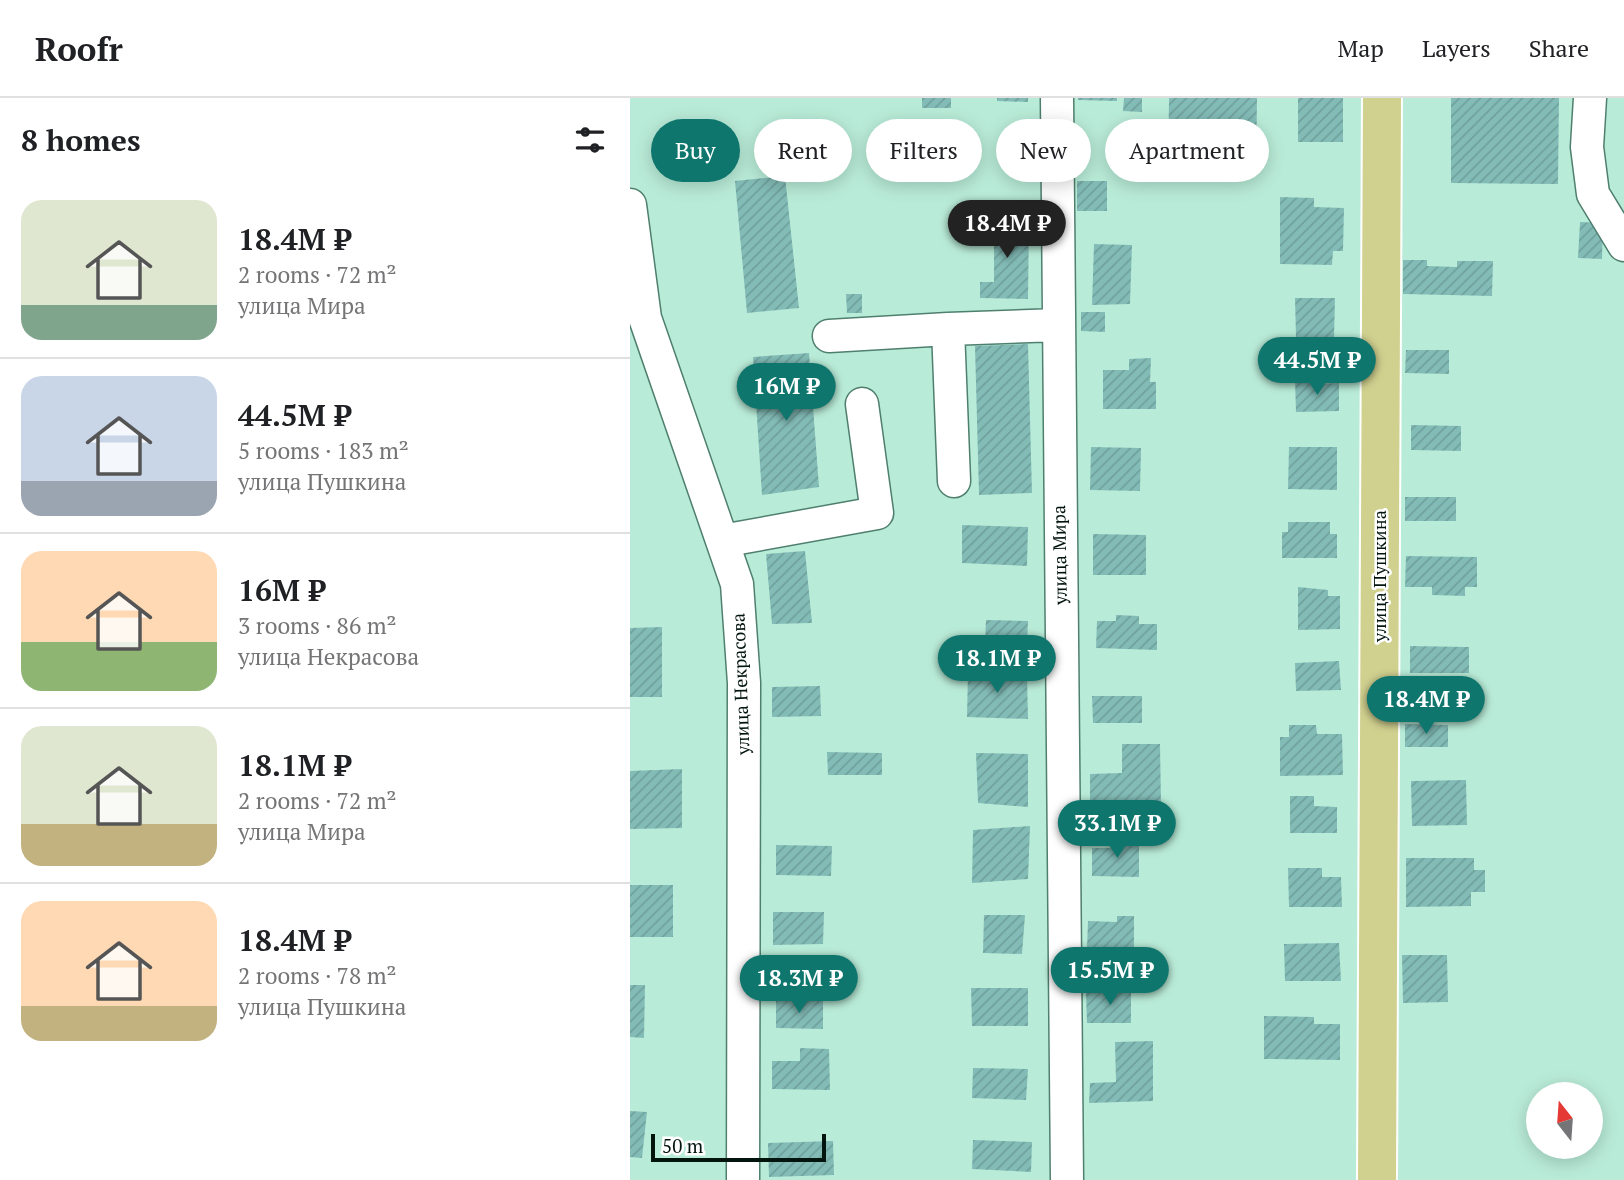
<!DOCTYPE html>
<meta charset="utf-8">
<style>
:root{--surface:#fff;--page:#f6f6f6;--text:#202124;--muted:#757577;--line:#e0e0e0;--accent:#0f766e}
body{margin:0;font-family:"PT Serif",serif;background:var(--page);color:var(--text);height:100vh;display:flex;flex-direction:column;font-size:26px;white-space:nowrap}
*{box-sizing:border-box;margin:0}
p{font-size:23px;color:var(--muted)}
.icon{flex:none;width:38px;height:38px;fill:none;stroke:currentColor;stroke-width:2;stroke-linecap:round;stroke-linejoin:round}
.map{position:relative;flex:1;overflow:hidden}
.sheet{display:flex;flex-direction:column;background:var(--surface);width:630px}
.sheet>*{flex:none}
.top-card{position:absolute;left:21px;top:21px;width:665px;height:63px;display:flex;gap:14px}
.needle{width:46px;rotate:343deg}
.tools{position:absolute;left:896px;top:984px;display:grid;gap:14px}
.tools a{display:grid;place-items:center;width:77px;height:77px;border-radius:50%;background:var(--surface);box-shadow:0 4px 18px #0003;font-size:35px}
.scale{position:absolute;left:21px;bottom:18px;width:175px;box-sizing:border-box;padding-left:7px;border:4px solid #02140e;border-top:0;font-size:19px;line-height:24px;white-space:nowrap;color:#02140e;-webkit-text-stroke:5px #fff;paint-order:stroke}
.price{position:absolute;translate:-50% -60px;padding:0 16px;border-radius:24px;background:var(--accent);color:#fff;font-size:23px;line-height:46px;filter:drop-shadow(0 2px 4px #0008)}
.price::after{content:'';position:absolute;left:50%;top:42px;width:21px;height:16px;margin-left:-10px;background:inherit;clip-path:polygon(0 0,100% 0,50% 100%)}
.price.on{background:#222;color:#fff}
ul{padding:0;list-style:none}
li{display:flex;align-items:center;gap:21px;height:175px;padding:0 21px}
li+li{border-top:2px solid var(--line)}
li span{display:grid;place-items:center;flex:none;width:196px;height:140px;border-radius:21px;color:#555}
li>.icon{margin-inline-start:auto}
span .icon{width:84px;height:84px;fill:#fffc;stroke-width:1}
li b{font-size:30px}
h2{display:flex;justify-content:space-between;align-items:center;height:84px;padding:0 21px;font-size:30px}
.pill{padding:0 24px;border-radius:32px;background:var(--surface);box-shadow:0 4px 18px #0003;font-size:24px;line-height:63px}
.pill.on{background:var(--accent);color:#fff}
header{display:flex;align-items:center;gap:42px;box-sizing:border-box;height:98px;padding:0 35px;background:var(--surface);border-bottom:2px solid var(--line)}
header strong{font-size:33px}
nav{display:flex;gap:38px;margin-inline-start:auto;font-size:24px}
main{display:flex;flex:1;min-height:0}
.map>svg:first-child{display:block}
.building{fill:url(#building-hatch)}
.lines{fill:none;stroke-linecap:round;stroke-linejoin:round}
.minor-casing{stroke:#4f7f6e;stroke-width:35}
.major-casing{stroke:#fff;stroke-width:42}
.minor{stroke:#fff;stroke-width:32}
.major{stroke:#d0d08f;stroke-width:38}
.labels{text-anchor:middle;stroke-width:5;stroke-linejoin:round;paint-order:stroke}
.street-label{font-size:18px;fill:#02140e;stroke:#fff}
</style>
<header>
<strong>Roofr</strong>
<nav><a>Map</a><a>Layers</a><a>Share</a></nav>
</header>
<main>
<section class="sheet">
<h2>8 homes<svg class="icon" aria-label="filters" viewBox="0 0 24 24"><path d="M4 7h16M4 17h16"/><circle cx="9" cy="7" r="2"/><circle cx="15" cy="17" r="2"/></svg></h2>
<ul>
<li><span style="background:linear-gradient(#dfe7d0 75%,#7fa58c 0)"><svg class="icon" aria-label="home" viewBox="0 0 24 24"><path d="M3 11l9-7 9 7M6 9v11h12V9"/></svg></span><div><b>18.4M ₽</b><p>2 rooms · 72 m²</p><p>улица Мира</p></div></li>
<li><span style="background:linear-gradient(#c9d6e8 75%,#9aa5b1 0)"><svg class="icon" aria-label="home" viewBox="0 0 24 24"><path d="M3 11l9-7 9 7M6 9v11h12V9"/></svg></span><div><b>44.5M ₽</b><p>5 rooms · 183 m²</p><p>улица Пушкина</p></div></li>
<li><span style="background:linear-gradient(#ffd9b3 65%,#8fb573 0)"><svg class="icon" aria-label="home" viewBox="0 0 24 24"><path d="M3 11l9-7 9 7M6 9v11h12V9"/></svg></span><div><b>16M ₽</b><p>3 rooms · 86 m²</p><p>улица Некрасова</p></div></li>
<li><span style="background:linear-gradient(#dfe7d0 70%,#c2b280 0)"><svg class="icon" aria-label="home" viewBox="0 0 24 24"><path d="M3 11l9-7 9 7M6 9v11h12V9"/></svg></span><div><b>18.1M ₽</b><p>2 rooms · 72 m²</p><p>улица Мира</p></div></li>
<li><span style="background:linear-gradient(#ffd9b3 75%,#c2b280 0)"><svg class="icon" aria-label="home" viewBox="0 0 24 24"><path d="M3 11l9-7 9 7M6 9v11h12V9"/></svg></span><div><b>18.4M ₽</b><p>2 rooms · 78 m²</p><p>улица Пушкина</p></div></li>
</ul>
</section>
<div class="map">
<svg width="994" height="1082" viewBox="0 0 994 1082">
<defs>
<pattern id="building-hatch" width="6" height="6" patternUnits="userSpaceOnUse" patternTransform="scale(1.75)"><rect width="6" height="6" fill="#83bcb7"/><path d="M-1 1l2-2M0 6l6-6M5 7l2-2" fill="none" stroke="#70a19c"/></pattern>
</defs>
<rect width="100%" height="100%" fill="#b9ecd8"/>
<path class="building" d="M292 0H321V10H292Z
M367 0H398V4L367 3Z
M448 0H487V3L448 2Z
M494 0H512V14L493 13Z
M539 0H627L626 74 538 72Z
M668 0H713V44H668Z
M821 0H929L928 86 821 85Z
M491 32 505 33 504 55 490 54Z
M155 78 169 210 117 215 105 83Z
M447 83H477V113H447Z
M650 99 684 100V109L714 110 713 153H703L702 167 650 166Z
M950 124 973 125 972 161 948 160Z
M350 125H399L398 201 350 200V184H364V144H350Z
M464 146 502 147 500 206 462 207Z
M773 162H797V168L827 169V163H863L862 198 773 196Z
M216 196H232V215H217Z
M665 200H705L704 240 666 239Z
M451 214H475V234L451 233Z
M398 246 402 395 349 397 345 248Z
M776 252H819V276L775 275Z
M179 255 189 389 132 397 123 259Z
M521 260 520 284H526V311H473V272H499V261Z
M665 282H682V286L709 285V313L666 314Z
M781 327 831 328V353L781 352Z
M461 349 511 350 510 393 460 392Z
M659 349H707V392L658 391Z
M775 399H826V423H775Z
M658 424H700V436H707V460H652V434H658Z
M332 427 398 429 397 468 332 465Z
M463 436 516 437V477H463Z
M175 453 182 525 142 526 136 456Z
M776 458 847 459V489H835V498L802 497V489H775Z
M668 489 698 492V498H710V531L668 532Z
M486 517 509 518V526H527V552L466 550 467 523H486Z
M356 522 398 523 397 546 355 545Z
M32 529V599H0V530Z
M780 548 839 549V575H780Z
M709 563 711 592 666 593 665 565Z
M338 573 397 576 398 621 337 619Z
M190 588 191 618 142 619V589Z
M462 598H512V625H463Z
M775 626 818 627V649H775Z
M659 627H686L687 636H712L713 677 650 678V639H659Z
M492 646H530L531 706 460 707V676L492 675Z
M197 654 252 655V677H198Z
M346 655 398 656V709L348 705Z
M52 671V730L0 731V673Z
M836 682 837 727 782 728 781 683Z
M660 698H684V708L707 709V735H660Z
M400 728 398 781 342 785 343 732Z
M485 742 509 743V779L462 778V750H485Z
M146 747 202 748 201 778 146 777Z
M776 760H844V772H855V794H841V808L776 809Z
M658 770H692V779H711L712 809H659Z
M0 787H43V839H0Z
M143 814H194L193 846 143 847Z
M354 817H395L392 856 353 855Z
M487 818H504V851L457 850 458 823 487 824Z
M709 845 711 883H655L654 846Z
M772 857H817L818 904 773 905Z
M0 887H15L14 940 0 939Z
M341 890H398V928H342Z
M484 890H501V925H457L456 895H484Z
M146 902 193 903V931L146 930Z
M634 918 684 919V926H710V962L634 961Z
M523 943V1003L459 1005 460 985 486 984 485 944Z
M170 950 199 951 200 992 142 991V963H170Z
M343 970 398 971 396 1002 342 1000Z
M0 1013 17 1014 12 1060 0 1059Z
M343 1042 402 1044 401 1074 342 1071Z
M203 1043 204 1077 139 1079 138 1045Z"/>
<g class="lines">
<g class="minor-casing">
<path id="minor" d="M427 0 437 1082
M960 0 957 49 963 96 994 147
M0 107 15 220 107 486 114 585 113 1082
M318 231 427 227
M199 238 318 231 324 383
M92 443 247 415 232 306"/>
</g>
<g class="major-casing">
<path id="major" d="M747 1082 752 0"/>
</g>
<use href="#minor" class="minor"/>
<use href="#major" class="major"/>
</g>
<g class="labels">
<g class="street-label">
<text transform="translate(430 457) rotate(-91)" y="6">улица Мира</text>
<text transform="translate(750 478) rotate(-90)" y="6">улица Пушкина</text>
<text transform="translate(111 586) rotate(-92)" y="6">улица Некрасова</text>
</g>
</g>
</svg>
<div class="tools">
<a><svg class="needle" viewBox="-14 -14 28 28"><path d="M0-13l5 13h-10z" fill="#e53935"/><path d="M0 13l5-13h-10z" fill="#757577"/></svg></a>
</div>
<div class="scale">50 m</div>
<b class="price on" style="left:377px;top:162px">18.4M ₽</b>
<b class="price" style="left:687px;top:299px">44.5M ₽</b>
<b class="price" style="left:156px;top:325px">16M ₽</b>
<b class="price" style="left:367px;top:597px">18.1M ₽</b>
<b class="price" style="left:796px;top:638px">18.4M ₽</b>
<b class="price" style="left:487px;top:762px">33.1M ₽</b>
<b class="price" style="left:480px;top:909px">15.5M ₽</b>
<b class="price" style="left:169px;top:917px">18.3M ₽</b>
<div class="top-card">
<a class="pill on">Buy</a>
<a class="pill">Rent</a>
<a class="pill">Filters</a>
<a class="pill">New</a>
<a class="pill">Apartment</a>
</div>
</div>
</main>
